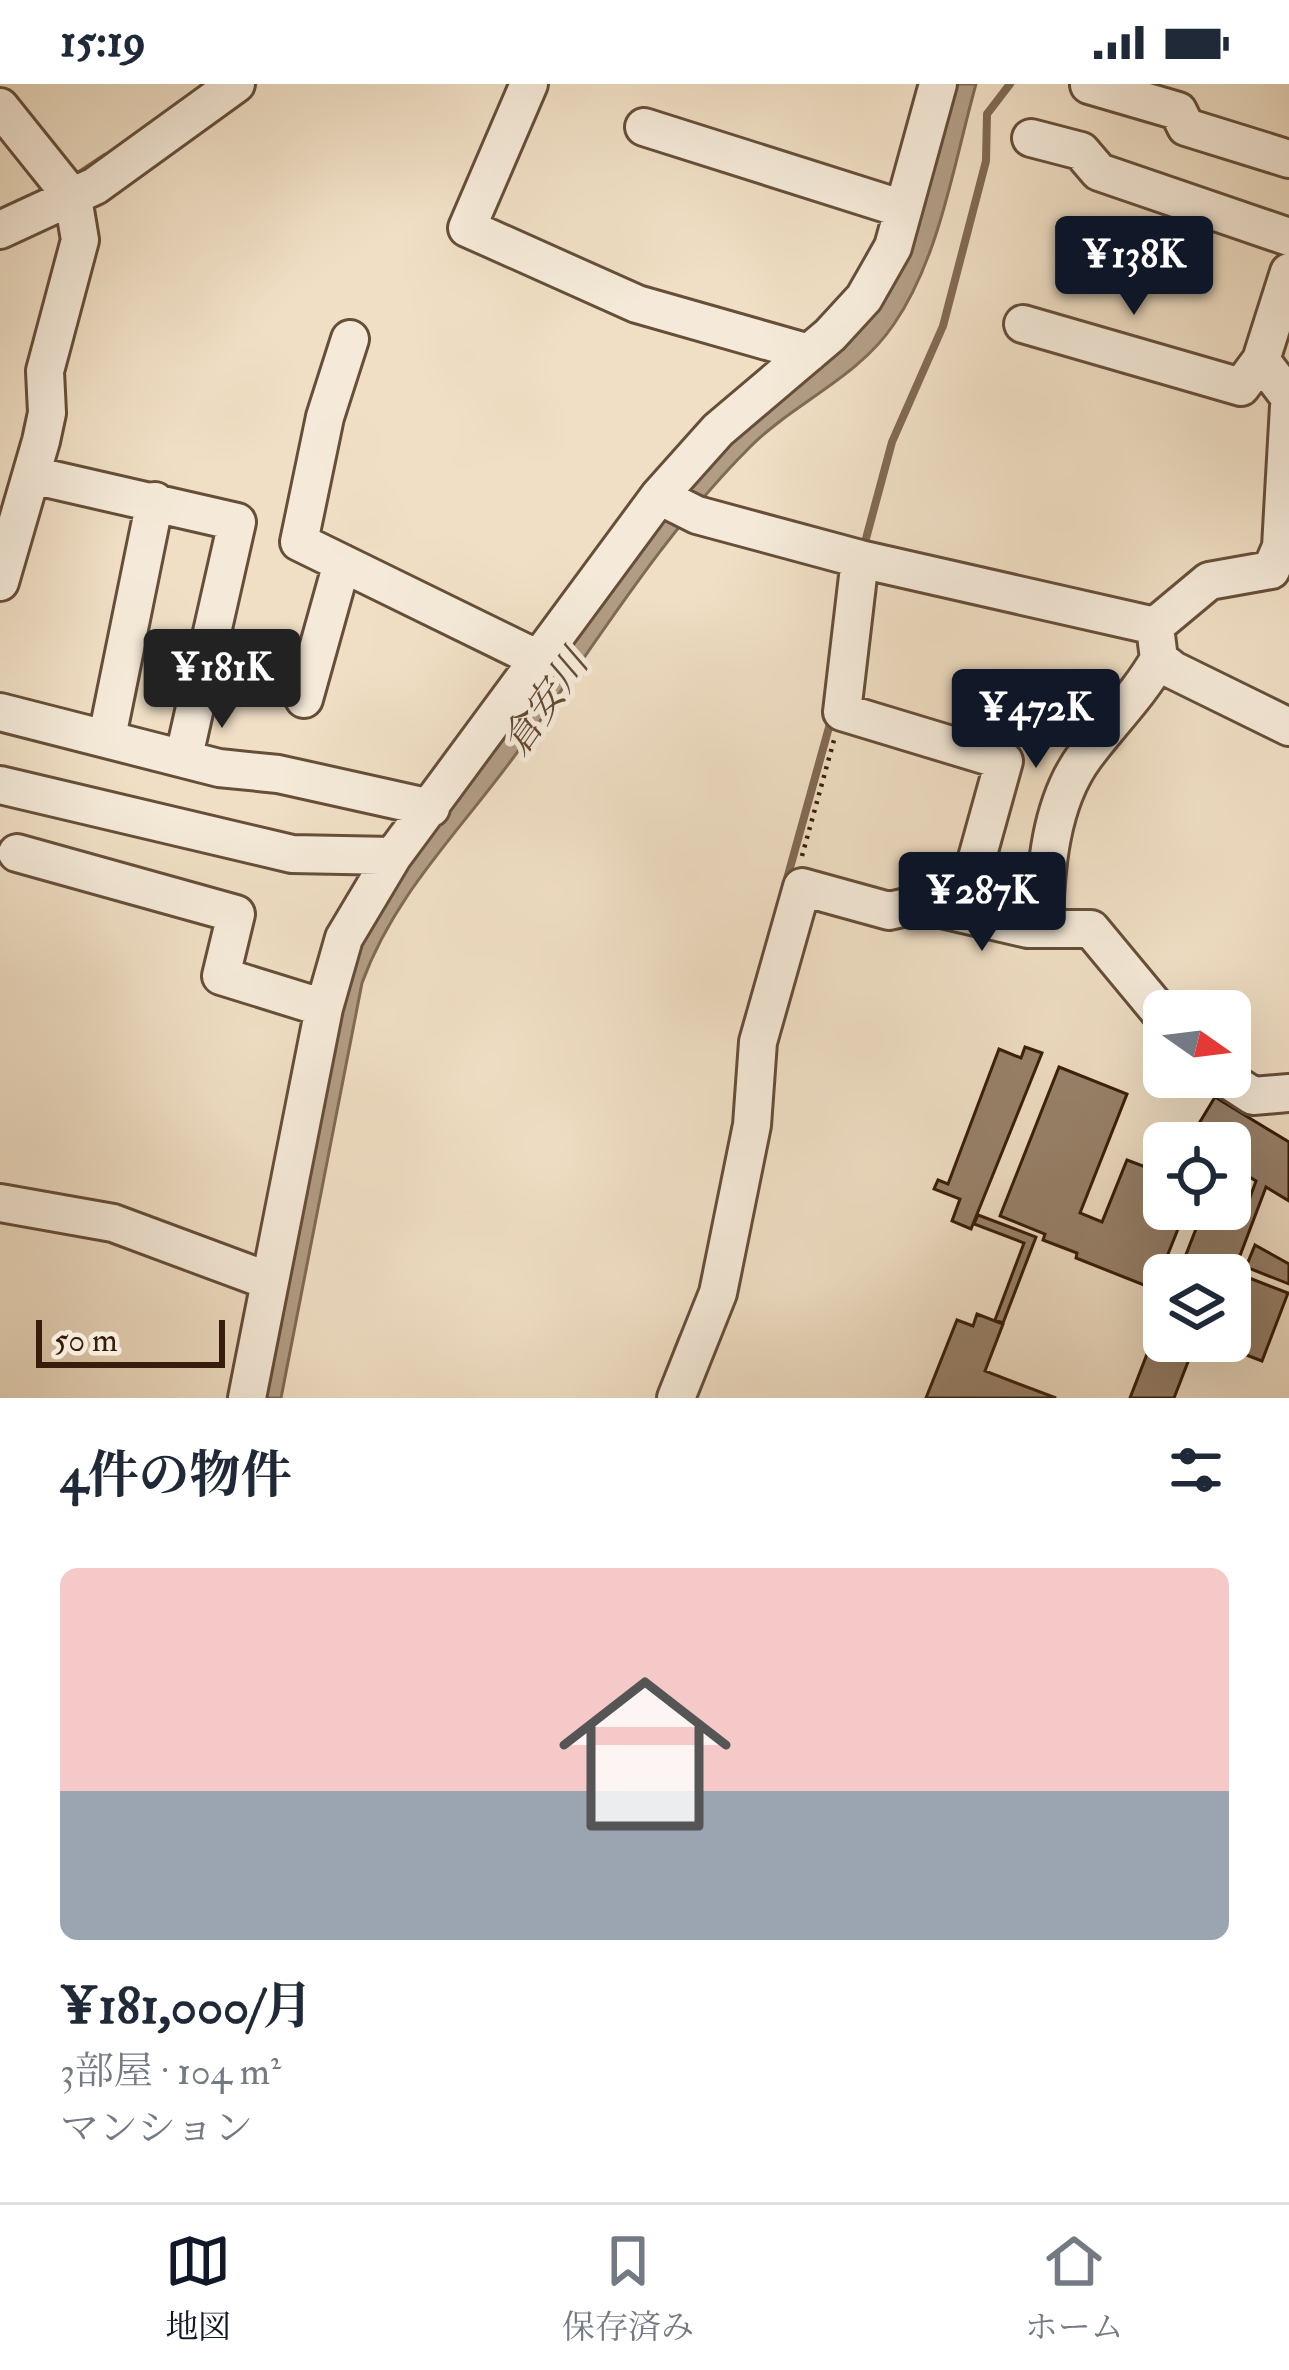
<!DOCTYPE html>
<html lang="ja">
<meta charset="utf-8">
<style>
:root{--surface:#fff;--page:#f2f2f3;--text:#1f2937;--muted:#747a83;--line:#e0e1e3;--accent:#111827}
body{margin:0;font-family:"IM FELL Double Pica","Noto Serif JP",serif;background:var(--page);color:var(--text);height:100vh;display:flex;flex-direction:column;font-size:45px;white-space:nowrap}
*{box-sizing:border-box;margin:0}
p{font-size:39px;color:var(--muted)}
.icon{flex:none;width:66px;height:66px;fill:none;stroke:currentColor;stroke-width:2;stroke-linecap:round;stroke-linejoin:round}
.map{position:relative;height:1314px;overflow:hidden}
.side{display:flex;flex-direction:column;background:var(--surface);flex:1}
.side>*{flex:none}
.needle{width:78px;rotate:104deg}
.buttons{position:absolute;left:1143px;top:906px;display:grid;gap:24px}
.buttons a{display:grid;place-items:center;width:108px;height:108px;border-radius:18px;background:var(--surface);box-shadow:0 12px 48px #0002;font-size:60px}
.scale{position:absolute;left:36px;bottom:30px;width:189px;box-sizing:border-box;padding-left:12px;border:6px solid #381d0a;border-top:0;font-size:33px;line-height:42px;white-space:nowrap;color:#381d0a;-webkit-text-stroke:9px #f5ead9;paint-order:stroke}
.price{position:absolute;translate:-50% -102px;padding:0 27px;border-radius:12px;background:var(--accent);color:#fff;font-size:39px;line-height:78px;filter:drop-shadow(0 3px 6px #0008)}
.price::after{content:'';position:absolute;left:50%;top:72px;width:36px;height:27px;margin-left:-18px;background:inherit;clip-path:polygon(0 0,100% 0,50% 100%)}
.price.active{background:#222;color:#fff}
ul{padding:0;list-style:none}
li{display:grid;align-content:center;gap:24px;height:636px;padding:0 60px}
li span{display:grid;place-items:center;height:372px;border-radius:18px;color:#555}
li>.icon{margin-inline-start:auto}
span .icon{width:216px;height:216px;fill:#fffc;stroke-width:1}
li b{font-size:51px}
h2{display:flex;justify-content:space-between;align-items:center;height:144px;padding:0 60px;font-size:51px}
.status{display:flex;justify-content:space-between;align-items:center;height:84px;padding:0 60px;background:var(--surface);direction:ltr}
.status svg{height:33px;fill:currentColor}
.tabs{display:flex;justify-content:space-around;align-items:center;height:168px;border-top:3px solid var(--line);background:var(--surface);font-size:33px;color:var(--muted)}
.tabs a{display:grid;justify-items:center;gap:6px}
.tabs .active{color:var(--accent)}
.map>svg:first-child{display:block}
.water{fill:#b19d85;stroke:#816a54;stroke-width:3}
.lines{fill:none;stroke-linecap:round;stroke-linejoin:round}
.stream{stroke:#816a54;stroke-width:8}
.building{fill:#98826b;stroke:#381d0a;stroke-width:3}
.minor-casing{stroke:#664e39;stroke-width:42}
.path{stroke:#381d0a;stroke-width:4.5;stroke-dasharray:3 6;stroke-linecap:butt}
.minor{stroke:#f5ead9;stroke-width:36}
.labels{text-anchor:middle;stroke-width:10;stroke-linejoin:round;paint-order:stroke}
.water-label{font-size:39px;font-style:italic;fill:#624a35;stroke:#f5ead9}
</style>
<div class="status"><b>15:19</b><svg viewBox="0 0 49 12"><path d="M0 12V9h3v3zM5 12V6h3v6zM10 12V3h3v9zM15 12V0h3v12zM26 1h20v11H26zM47 4h2v5h-2z"/></svg></div>
<div class="map">
<svg width="1289" height="1314" viewBox="0 0 1289 1314">
<rect width="100%" height="100%" fill="#f0dfc5"/>
<filter id="stains"><feTurbulence type="fractalNoise" baseFrequency=".00167" numOctaves="4"/><feColorMatrix values="0 0 0 0 .2 0 0 0 0 .09 0 0 0 0 .02 0 0 0 .5 -.17"/></filter>
<radialGradient id="worn" r=".72"><stop offset=".6" stop-color="#630" stop-opacity="0"/><stop offset="1" stop-color="#630" stop-opacity=".3"/></radialGradient>
<path class="water" d="M951 0H976C954 78 940 173 894 240 858 294 795 318 750 363 657 456 590 570 513 674 458 749 394 811 362 899L281 1314H261L356 864 388 807 654 442 733 353 838 262Z"/>
<g class="lines">
<path class="stream" d="M78 91 105 73
M864 462 892 358 943 242 986 77 987 30 1010 0
M785 802 831 636
M668 1289 682 1253"/>
</g>
<path class="building" d="M1025 963 1042 969 971 1145 952 1137 960 1115 934 1105 938 1096 948 1100 999 965 1021 974Z
M1059 983 1127 1010 1080 1129 1102 1138 1127 1076 1164 1090V1125H1186L1154 1205 1076 1174 1077 1169 1043 1156 1045 1150 1000 1132Z
M1215 1013 1289 1058V1117L1266 1103 1230 1198V1191H1178L1203 1127 1240 1141 1256 1097 1230 1081V1059L1189 1056Z
M978 1131 1036 1153 1003 1239 995 1236 1024 1159 974 1140Z
M1255 1161 1289 1180V1200L1246 1183Z
M1239 1190 1288 1209 1262 1277 1210 1257H1230V1202Z
M1164 1226V1257H1196L1174 1314H1130Z
M977 1230 1003 1240 985 1287 1056 1314H926L957 1236 973 1242Z"/>
<g class="lines">
<g class="minor-casing">
<path id="minor" d="M529 0 467 144 637 220 809 269
M1089 1 1178 27 1186 43 1289 75
M0 23 73 114 80 156 45 287 47 329 41 357 0 498
M644 43 903 125
M1031 54 1081 67 1099 88 1289 153
M0 146 95 102 236 0
M1289 188 1261 276 1289 313
M1023 240 1241 303 1261 276
M350 255 325 333 299 458 536 574
M32 391 237 438 184 672
M659 412 697 431 860 475 1155 542
M860 475 842 628 1004 677 962 828
M1155 542 1209 497 1271 486 1281 463 1289 322
M1156 551 1159 575 1173 586 1289 643
M304 615 342 479
M0 628 219 684 278 690 431 724
M107 653 155 417
M0 701 292 770 393 772
M17 769 236 830 221 892 324 924
M1044 843C1045 787 1050 719 1085 672 1110 638 1138 612 1159 575
M1224 993 1253 1012 1289 1009
M0 1119 113 1139 269 1197
M247 1314 324 924 344 854 393 772 659 412 718 346 830 251 864 214 893 163 938 0
M676 1314 718 1209 752 1041 758 958 802 803 889 827 920 820 1028 845H1091L1164 933"/>
</g>
<path class="path" d="M802 772 834 656"/>
<use href="#minor" class="minor"/>
</g>
<g class="labels">
<g class="water-label">
<text transform="translate(544 618) rotate(-55)" y="14">倉安川</text>
</g>
</g>
<rect width="100%" height="100%" filter="url(#stains)"/>
<rect width="100%" height="100%" fill="url(#worn)"/>
</svg>
<div class="buttons">
<a><svg class="needle" viewBox="-14 -14 28 28"><path d="M0-13l5 13h-10z" fill="#e53935"/><path d="M0 13l5-13h-10z" fill="#747a83"/></svg></a>
<a><svg class="icon" aria-label="locate" viewBox="0 0 24 24"><circle cx="12" cy="12" r="6"/><path d="M12 2v4M12 18v4M2 12h4M18 12h4"/></svg></a>
<a><svg class="icon" aria-label="layers" viewBox="0 0 24 24"><path d="M12 4l9 5-9 5-9-5zM3 14l9 5 9-5"/></svg></a>
</div>
<div class="scale">50 m</div>
<b class="price" style="left:1134px;top:234px">¥138K</b>
<b class="price active" style="left:222px;top:647px">¥181K</b>
<b class="price" style="left:1036px;top:687px">¥472K</b>
<b class="price" style="left:982px;top:870px">¥287K</b>
</div>
<section class="side">
<h2>4件の物件<svg class="icon" aria-label="filters" viewBox="0 0 24 24"><path d="M4 7h16M4 17h16"/><circle cx="9" cy="7" r="2"/><circle cx="15" cy="17" r="2"/></svg></h2>
<ul>
<li><span style="background:linear-gradient(#f6c9c9 60%,#9aa5b1 0)"><svg class="icon" aria-label="home" viewBox="0 0 24 24"><path d="M3 11l9-7 9 7M6 9v11h12V9"/></svg></span><div><b>¥181,000/月</b><p>3部屋 · 104 m²</p><p>マンション</p></div></li>
</ul>
</section>
<nav class="tabs">
<a class="active"><svg class="icon" aria-label="map" viewBox="0 0 24 24"><path d="M3 6l6-2 6 2 6-2v14l-6 2-6-2-6 2zM9 4v14M15 6v14"/></svg>地図</a>
<a><svg class="icon" aria-label="saved" viewBox="0 0 24 24"><path d="M7 4h10v16l-5-4-5 4z"/></svg>保存済み</a>
<a><svg class="icon" aria-label="home" viewBox="0 0 24 24"><path d="M3 11l9-7 9 7M6 9v11h12V9"/></svg>ホーム</a>
</nav>
